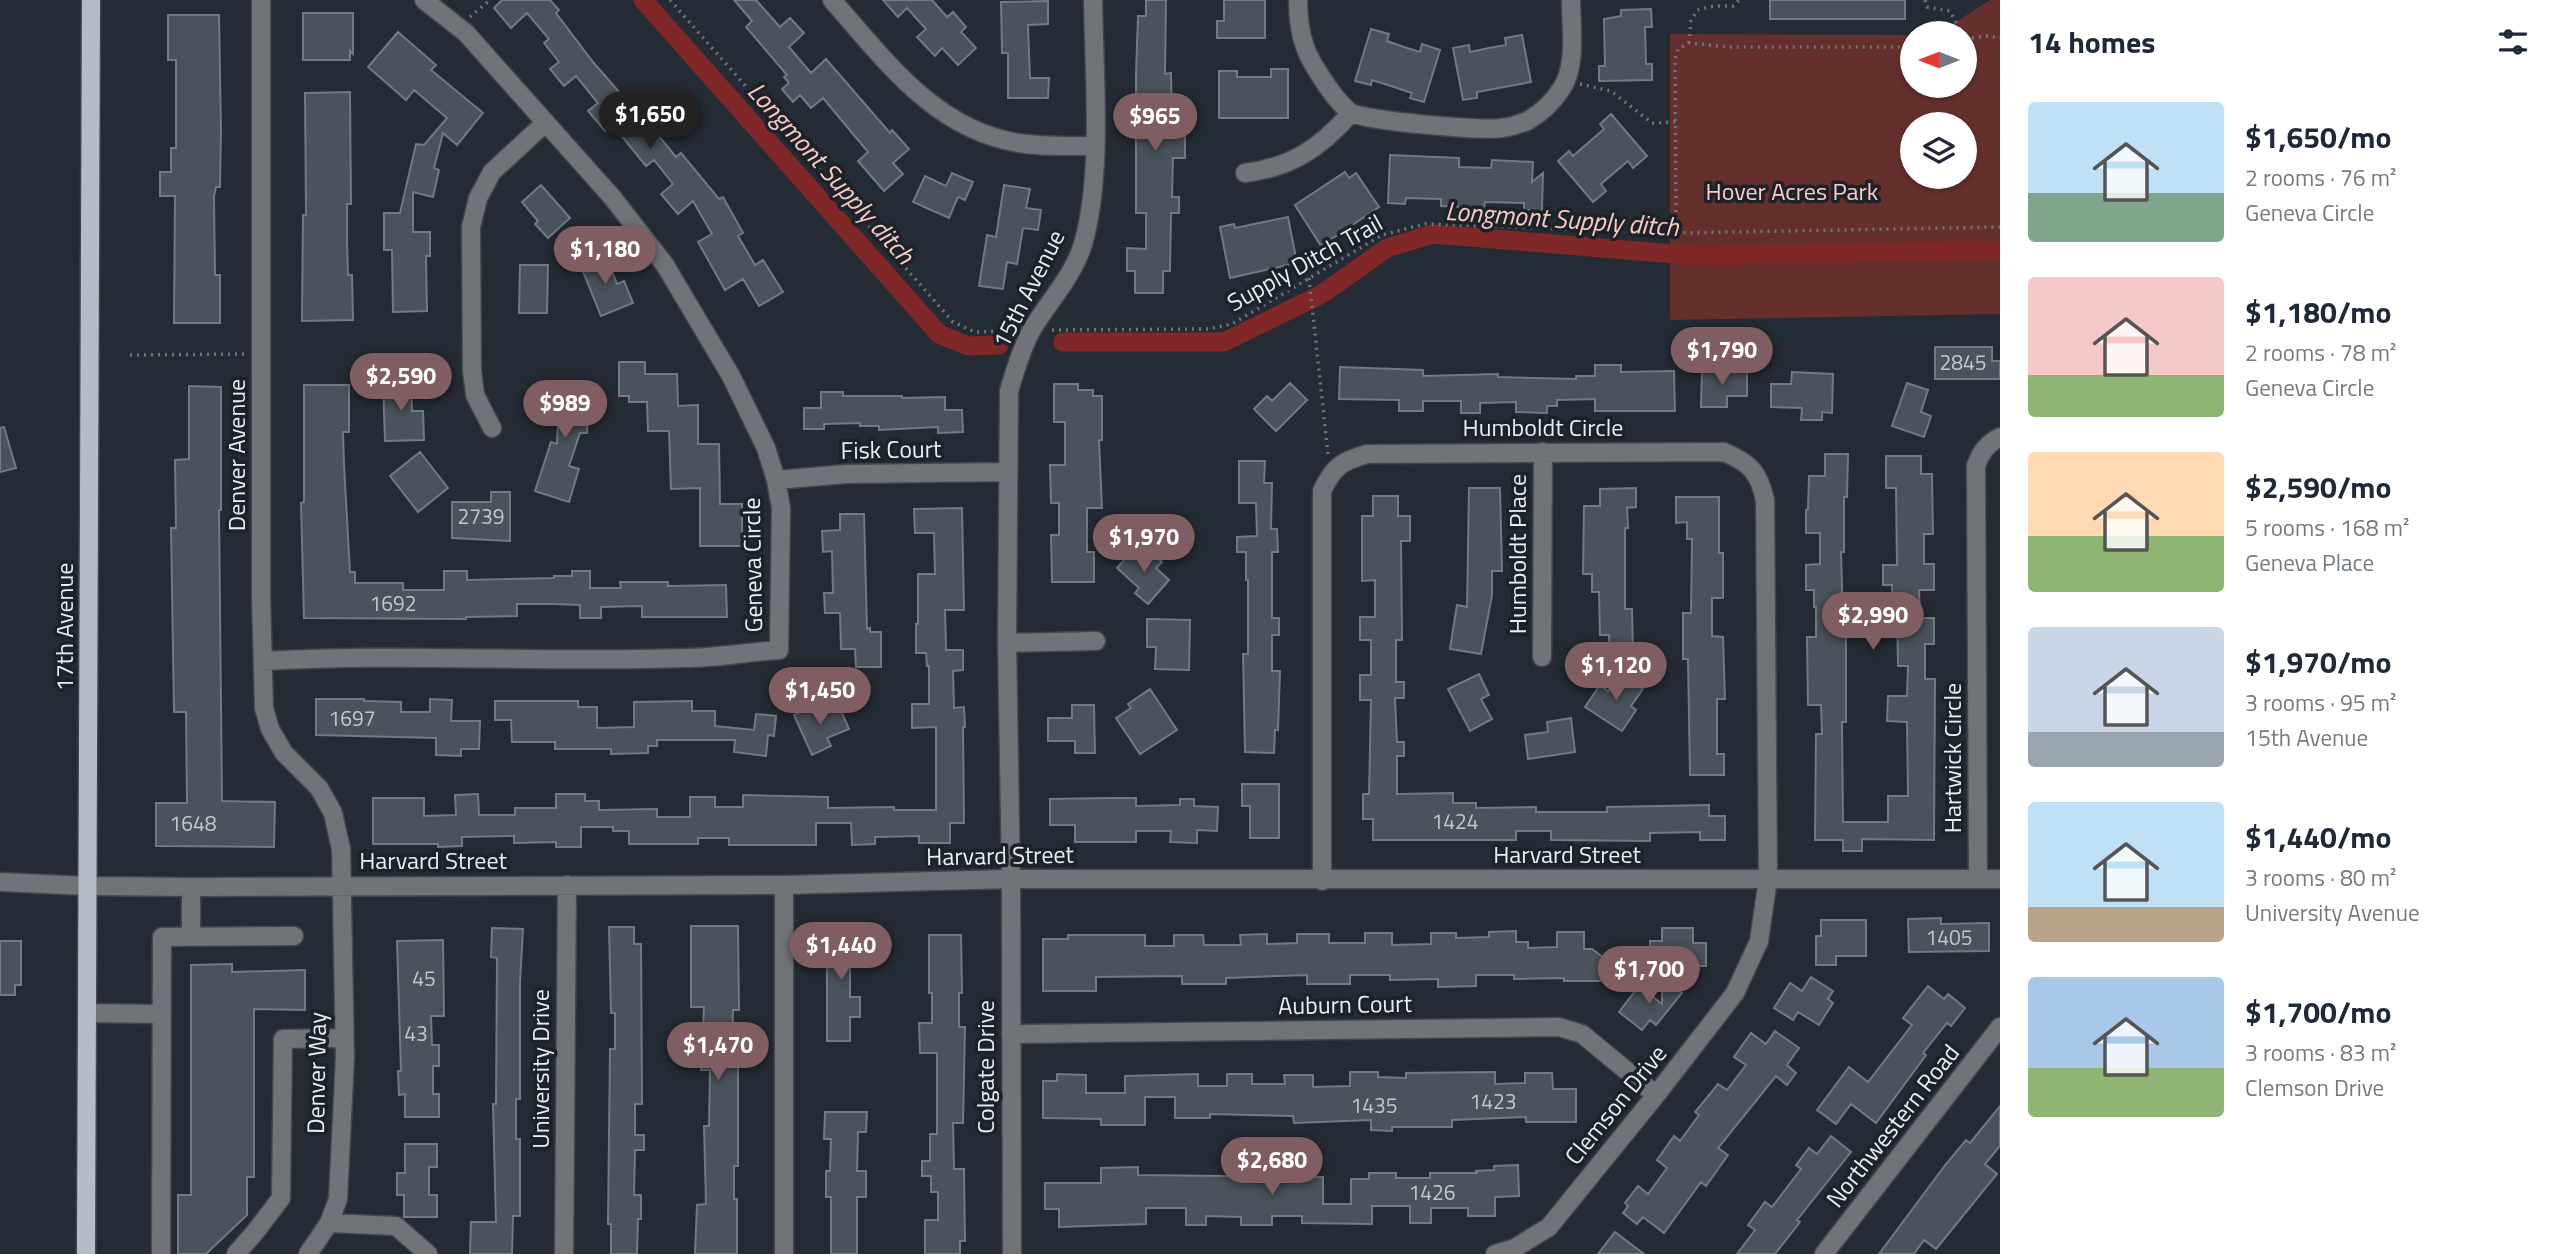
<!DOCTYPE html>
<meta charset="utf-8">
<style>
:root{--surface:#fff;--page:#f2f2f3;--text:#1f2937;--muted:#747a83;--accent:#7f5d61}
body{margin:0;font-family:"Titillium Web",sans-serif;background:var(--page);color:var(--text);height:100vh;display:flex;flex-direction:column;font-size:26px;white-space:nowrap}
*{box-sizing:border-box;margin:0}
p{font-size:23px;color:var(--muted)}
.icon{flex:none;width:38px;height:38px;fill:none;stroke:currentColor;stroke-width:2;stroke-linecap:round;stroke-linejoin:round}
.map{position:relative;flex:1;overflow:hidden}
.sheet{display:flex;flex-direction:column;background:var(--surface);width:560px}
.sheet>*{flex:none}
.needle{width:46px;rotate:270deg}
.buttons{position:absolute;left:1900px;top:21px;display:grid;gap:14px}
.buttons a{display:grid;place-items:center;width:77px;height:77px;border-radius:50%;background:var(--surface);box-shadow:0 2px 5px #0004;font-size:35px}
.price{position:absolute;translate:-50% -60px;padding:0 16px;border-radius:24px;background:var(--accent);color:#fff;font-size:23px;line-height:46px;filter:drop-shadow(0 2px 4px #0008)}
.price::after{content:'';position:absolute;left:50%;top:42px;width:21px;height:16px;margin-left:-10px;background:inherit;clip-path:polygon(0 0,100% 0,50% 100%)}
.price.active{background:#222;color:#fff}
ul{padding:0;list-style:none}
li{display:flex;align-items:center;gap:21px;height:175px;padding:0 28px}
li span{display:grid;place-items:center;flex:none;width:196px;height:140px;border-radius:7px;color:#555}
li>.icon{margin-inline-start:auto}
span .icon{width:84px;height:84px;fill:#fffc;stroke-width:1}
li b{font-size:30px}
h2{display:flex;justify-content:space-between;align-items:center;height:84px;padding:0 28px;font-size:30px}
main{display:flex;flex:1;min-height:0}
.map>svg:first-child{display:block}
.green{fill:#652f2c;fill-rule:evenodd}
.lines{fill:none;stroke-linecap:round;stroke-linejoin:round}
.canal{stroke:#802827;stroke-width:19}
.building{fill:#4a525b;stroke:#717983;stroke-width:2}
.minor-casing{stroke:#40464f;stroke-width:21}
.major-casing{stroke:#40464f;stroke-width:21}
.path{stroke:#6e747b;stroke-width:3.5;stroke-dasharray:2 5;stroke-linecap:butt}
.minor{stroke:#707378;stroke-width:18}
.major{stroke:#b5bcc5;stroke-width:18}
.labels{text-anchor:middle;stroke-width:7;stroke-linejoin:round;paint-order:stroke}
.number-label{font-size:21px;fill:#c1c7cd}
.park-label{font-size:24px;fill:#ffcac5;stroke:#1b222a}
.street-label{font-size:24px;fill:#e9eef3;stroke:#1b222a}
.water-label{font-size:26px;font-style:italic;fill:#fcc8c2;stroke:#1b222a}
</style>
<main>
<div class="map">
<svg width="2000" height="1254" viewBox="0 0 2000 1254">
<rect width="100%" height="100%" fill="#242b34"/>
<path class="green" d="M1990 0H2000V314L1670 320V34L1913 35V86H1965V33H1939ZM1913 124H1965V177H1913Z"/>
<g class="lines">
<path class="canal" d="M643 0 939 334 968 346 999 345
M1063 342H1224L1322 294 1387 248 1433 234 1698 256 2000 250"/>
</g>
<path class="building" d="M502 0H550L559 10 556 13 593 62 639 115 641 114 676 157 681 153 719 199 723 197 743 233 738 236 755 265 763 260 783 292 759 306 743 279 725 290 698 242 712 234 693 201 678 214 661 194 673 184 654 160 646 166 612 124 605 131 588 111 598 103 576 76 564 86 550 69 559 62 544 43 549 39 527 13 511 28 494 8Z
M734 0H756L780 27 790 18 804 33 789 47 811 73 826 59 890 133 892 130 909 149 893 163 903 174 884 191 858 161 868 152 823 98 811 108 800 95 793 102 782 89 789 83 784 77 787 75 746 27 752 21Z
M883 0H932L947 17 953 12 966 27 961 32 976 48 958 65 942 48 935 56 917 37 926 29 907 8 898 17Z
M1146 0H1166L1165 74 1171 73 1172 130H1185V158H1173L1172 197H1179V213H1171L1170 271H1163V293H1135V271H1127V248L1146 249V213H1136V130H1147L1146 98H1136V74L1138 16H1146Z
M1224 0H1265V38H1217V21H1224Z
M1770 0H1905V19H1770Z
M1048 1V24L1028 25 1030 78H1049L1048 98H1008V53H1002L1001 2Z
M1651 9 1652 27H1645L1646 64H1652V80L1599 81V66H1605L1604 19 1621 16V10Z
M303 13H353V54L350 51V60H303Z
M168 15H219L221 131 220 187H216L214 196 215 275H220V323H174L175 196H160V172H171V148H176V60H168Z
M1371 29 1389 34 1387 41 1404 47 1420 52 1422 44 1440 50 1424 102 1410 98 1412 93 1391 86 1372 80 1371 85 1355 81Z
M398 32 436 65 431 70 483 113 457 145 443 133 434 168 439 170 433 197 413 192V232H430V256H426L427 311 393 312 392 250H384V213H400L416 144 424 145 447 118 414 90 406 100 368 67Z
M1522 35 1531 82 1477 92V98L1463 100 1453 48 1469 45 1470 52 1489 48 1506 45 1505 38Z
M1271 69H1288V118H1219V71H1237V77H1271Z
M350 92 351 204H347V240L348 275H352L353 320 302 321 303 215H306L305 93Z
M1611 114 1647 156 1633 168 1628 161 1601 184 1606 191 1593 202 1558 161 1569 151 1573 156 1604 129 1600 124Z
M1390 155 1459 158V167L1491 168 1492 160 1533 162 1532 182 1543 173 1542 211 1524 210V203L1485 202 1484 208 1441 206V199L1406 198 1405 204 1388 203Z
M1345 172 1349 178 1356 173 1379 207 1321 246 1295 205Z
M952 173 973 182 965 200 958 197 949 218 913 202 925 176 946 186Z
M541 185 570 218 548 238 535 224 538 221 522 202Z
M1004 185 1030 189 1026 208 1041 210 1038 230 1023 228 1017 264 1007 262 1003 289 979 286 987 235 996 237Z
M1288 217 1297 263 1230 278 1220 227 1234 224 1235 228Z
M605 253 617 284 624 281 633 303 601 316 580 264Z
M520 265H548L547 313H519Z
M1935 347H1992V361H2000V379H1935Z
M619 362H645V374H677L678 406 698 405V444H719L720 504H742V546H700V488L671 489 669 431H648L647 402H629V396H619Z
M1595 365H1621V372L1674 371 1675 411H1595V399L1557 400V406H1547V413L1516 412V402L1480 403V413H1461V401H1423V411H1399V400L1339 399 1340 367 1423 370V376L1498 374V377L1576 379V376H1595Z
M1702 371H1747V396H1727V407H1701Z
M1792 372 1833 374 1832 413 1822 412V420H1801L1802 408 1771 407V384H1791Z
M383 381H411L412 411H423L424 440 385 441Z
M555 381 590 382 587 433H580L569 466 579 469 569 502 535 491 551 442 557 444 559 400H554Z
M1290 383 1307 400 1276 431 1254 409 1267 396 1272 401Z
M1907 383 1928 390 1921 412 1931 416 1924 437 1892 426Z
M1054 384H1078V390H1093V396H1102V440H1099L1102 508H1087V552H1094V582H1052L1051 535H1059V503H1051L1050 465H1065V422H1054Z
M304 385H349V432H343L344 465 350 572H355V583H403V590H444V571H467V580L554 578V576H572V571H590V588H621L620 582H668V586L726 585 727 617H642V606L601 607V618H580V605L554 604H517V616L466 617V619L304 618 301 503 304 502Z
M189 386 221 387V510H219L222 801 275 802 274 847 156 846V803H187L186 712H174L171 528H176L175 460 189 459Z
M821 392H843V396H902V398L945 397V410H962L963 432 938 433V427L879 430V426H860V423L824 424V429H804V408H821Z
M4 427 16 468 0 472V428Z
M420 452 448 488 418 512 390 476Z
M1825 454H1848L1847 497H1844V552H1841L1843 625H1846V722H1842L1843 822H1888V796H1908L1907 722 1887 721 1888 696H1907L1908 666H1898L1897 611H1893L1892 585H1883V565H1897L1896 488H1886V456H1921V474H1932L1933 534H1924V564H1934V590H1919L1920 618H1934V644H1925V679H1935L1934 840 1862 839V851H1843V840H1815L1816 734H1822L1821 705H1808L1807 637H1816V607H1814V590H1806V565L1820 564V533H1806V510L1808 509 1809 476H1825Z
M1239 461H1265L1264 483H1272L1271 529H1277L1278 552H1272V618H1279V635H1272V671H1280L1278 730H1275L1274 753 1245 752 1243 654H1248V580H1246V552H1237V537L1257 536 1256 503H1239Z
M1469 488H1500L1502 571H1492V595L1481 654 1450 649 1457 605 1467 607Z
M1636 488V507L1627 508 1628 528H1625V609H1632L1633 654H1609V635H1600L1599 592H1592V574H1583L1584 506H1600V489Z
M491 492H510V541L452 538V502H491Z
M1373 496H1398V516H1410V541H1401L1402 640H1396V682H1404V698H1395L1397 742H1404V756H1397V794L1453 793V803H1476V808L1536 807V812H1607V807L1709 805V816H1725V840H1700V832L1650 833V841L1551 840V831H1516V840H1373V819H1363V794H1369L1371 700H1360V675H1371V640H1360V617H1375V580L1362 581V516H1373Z
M1676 497H1719V553H1723V598H1712V636L1723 637 1725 699H1717V754H1724V775H1690L1688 659H1683V613H1691L1692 539H1687V522L1676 523Z
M962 508 964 610H945L946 650H963V670L953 671 954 708 964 707 965 727H963L964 823H950V843H919V836L875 837V844L852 845 851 823H816V845H729V838H698V844H629V831H613V827H581V847H556V842L514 843V836L462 837V846L438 847V844H373V798H424V816L456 815 455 795 478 794 479 815H515V808H556V794H585V801H599V810L657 809V817H690V797H715V807H743V795L828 797V808L894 807V810H936V727L912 728V704H929V666H927L926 653H916V624H918V574H935L934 533H915L914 509Z
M840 514H864L867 629 870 628V632H881V667H856L855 649H841L840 613H825L824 593H833L832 551 823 552 822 531 840 530Z
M1135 548 1141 554 1147 548 1162 562 1156 568 1169 580 1148 604 1135 593 1139 588 1117 568Z
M1147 619 1190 620 1189 670 1155 669 1156 647H1147Z
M1479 674 1489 695 1481 699 1492 719 1470 731 1448 689Z
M1620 674 1643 689 1631 706 1636 710 1622 731 1585 707 1600 685 1608 691Z
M1150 689 1177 730 1140 754 1116 718 1131 708 1128 704Z
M316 699H364V701L401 702V712H430V699L452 700 451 721H480L479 749H461V756L436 755V738L316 735Z
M495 701H578V707H597V728L634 727V702L692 701V711H715V726L754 730 756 714 776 716 774 736 768 735 766 756 734 752 735 740H657V746H648V753L611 754V749H555V742H512L511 720H495Z
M817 705 821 714 839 706 849 729 827 738 831 746 812 755 794 715Z
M1072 705H1094L1095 753H1075V741H1048V718H1072Z
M1571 718 1575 752 1528 759 1525 735 1548 732 1547 722Z
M1242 784H1279V838H1250V806H1242Z
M1109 798H1136V806L1180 805V799H1194V806L1218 807 1217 831 1197 830V843L1170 842 1171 831H1136V842H1075V825H1050V799Z
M1941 918V924L1989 923V951L1909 952 1908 919Z
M1821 920H1866V956H1836V965H1816V936H1821Z
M827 925H859V945H850V997H860V1017H850V1041H827Z
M691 926H738L739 1010H733L732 1049H738V1166H734V1199H737V1254H695L697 1205 706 1204 704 1126H709L710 1070H701L704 1007H691Z
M609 927H634V944H641L642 1104H635V1135H644V1150H635L634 1195H641V1219H638L637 1254H611V1224H608L610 1049H615V1013H611Z
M492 928 523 929 520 982V1099H516V1139H520V1216H513L512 1254H470L471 1222H496L493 1104H496L497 958 491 957Z
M1662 928H1693V943H1706V966H1662V955H1650V941H1662Z
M1516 931V942H1528V948L1557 947V932H1584V949H1592L1608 961V981H1564V978L1514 979V975H1476V986L1438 987V979L1390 980V975H1350V984H1307V975L1226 978V984H1182V976L1096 977V991H1043V939H1068V935H1145V946H1174V935H1203L1204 945H1241L1240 935 1267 934V944L1297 943V934H1329V943H1365V933H1392V945L1431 944V933H1456V938L1489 937V932Z
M929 935H961L962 993H959V1027H965L963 1123H953L954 1169H964L965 1241H960V1254H925V1220H938V1192H931V1176H922V1161H930V1134H937V1053H920L919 1023H932V993H929Z
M443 940 444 1016H431L432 1045H439V1066H433V1094H439V1117H405V1094L399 1095 398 1071H401L397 941Z
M0 941H21V985H15V995H0Z
M232 964V972L305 970V1010L254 1009V1177H247V1215L206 1254H178V1195H191V965Z
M1811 977 1833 991 1828 999 1833 1003 1819 1025 1798 1012 1793 1020 1774 1008 1790 983 1802 991Z
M1662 978 1682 993 1656 1025 1650 1020 1642 1030 1619 1012 1639 986 1662 1004Z
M1928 986 1944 999 1948 994 1965 1008 1951 1026 1947 1023 1923 1053 1926 1055 1876 1123 1851 1104 1836 1124 1817 1110 1849 1067 1868 1082 1912 1025 1903 1018Z
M1775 1031 1799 1048 1787 1065 1796 1073 1787 1085 1776 1076 1718 1148 1728 1155 1706 1186 1701 1182 1664 1233 1643 1217 1637 1224 1623 1213 1628 1206 1625 1203 1638 1186 1648 1194 1667 1168 1657 1160 1674 1136 1680 1141 1699 1115 1695 1112 1718 1084 1727 1090 1746 1065 1734 1057 1751 1033 1766 1044Z
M1350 1072H1378V1077L1406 1078V1073L1495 1072V1084L1525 1083V1073H1552L1553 1089H1576V1122H1526V1117L1452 1120V1127H1392V1131L1371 1130V1120L1294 1123 1293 1116 1210 1114V1118H1175V1097H1145V1125H1101V1119L1043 1118V1081H1057V1074L1086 1075V1093H1125V1076L1198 1074V1086H1227V1074H1252V1084H1285L1284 1075H1313V1087L1350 1086Z
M2000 1106V1146L1985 1164 1997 1174 1936 1249 1924 1240 1914 1254H1879L1946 1164 1966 1140 1970 1143Z
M825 1112H867L866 1132H858L857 1171H866V1197H857V1254H831V1197H826V1171H830L831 1139H824Z
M1831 1136 1851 1152 1797 1220 1800 1222 1775 1254H1737L1755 1230 1748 1225 1765 1202 1772 1207 1801 1169 1796 1165 1809 1148 1817 1154Z
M405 1144H437V1167H429V1195H437V1217H404V1195H397V1173H405Z
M1518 1165 1519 1196 1495 1197V1216H1468V1208H1431V1223H1410V1206H1372V1224L1302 1223V1216H1272V1225H1241V1217L1206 1216V1225H1186V1208H1146V1224L1059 1227V1209H1045V1183H1101V1168L1138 1167V1175L1323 1177V1204H1351V1179H1369V1173H1396V1178H1430V1173H1477L1476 1171 1494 1170V1166Z
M1615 1232 1644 1254H1598Z"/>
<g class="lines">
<g class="minor-casing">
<path id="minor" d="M261 0V597L264 708 270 729 284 753 319 788 333 813 341 849 345 1057 338 1199 329 1223 308 1254
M832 0C885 60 935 130 1019 143 1043 147 1070 146 1094 146
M1298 0C1298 15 1300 33 1305 47 1311 64 1336 102 1350 112 1362 121 1484 131 1502 128 1510 127 1520 124 1527 121 1542 113 1553 102 1562 88 1577 64 1571 28 1571 0
M1245 173C1292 167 1320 148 1351 113
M492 428 475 395 472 370 471 227 478 198 492 172 545 123
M776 480 846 474 1007 472
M1007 643 1096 641
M1542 657 1543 452
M263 661C403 653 543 663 684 658 716 658 747 652 779 650L781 508 776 480 766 448 731 376 665 265 612 197 466 33 424 0
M1978 879 1976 466C1980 453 1988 443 2000 437
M1322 881V491C1333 467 1342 461 1367 454L1724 452C1750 463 1759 472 1765 500L1768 879 1759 941 1735 993 1656 1095 1549 1227 1515 1248 1495 1254
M0 882 89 886 191 887 784 885 1011 879H2000
M784 885V1254
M191 887V936
M88 1013 162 1014
M1011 1034 1559 1027 1582 1034 1656 1095
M329 1223 396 1226 428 1254
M161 1254 162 937 294 936
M236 1254 256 1231 281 1198 283 1039 344 1038
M564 1254 567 885
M1012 1254 1011 879 1007 643 1009 391C1015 370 1021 350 1031 331 1048 302 1073 277 1083 244 1103 175 1094 73 1093 0
M1824 1254 2000 1027"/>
</g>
<g class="major-casing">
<path id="major" d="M86 1254 91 0"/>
</g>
<path class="path" d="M670 0 953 322 975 332 1012 331
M1925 0 1927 7 1950 11 1962 33
M470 17 490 0
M1965 39 1986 36 2000 38
M1689 43 1691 21 1697 10 1714 6H1733L1739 0
M1580 84 1611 91 1652 123 1676 122
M1676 233 1675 59 1678 49 1689 43 1729 47H1913
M1309 278 1328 454
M1052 330 1209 329 1232 324 1382 235 1425 224 1676 233 2000 227
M130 355 245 354"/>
<use href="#minor" class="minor"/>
<use href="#major" class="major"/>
</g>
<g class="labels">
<g class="number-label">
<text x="1963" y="370">2845</text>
<text x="481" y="524">2739</text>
<text x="393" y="611">1692</text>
<text x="352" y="726">1697</text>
<text x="1455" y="829">1424</text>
<text x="193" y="831">1648</text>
<text x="1949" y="945">1405</text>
<text x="424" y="986">45</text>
<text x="416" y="1041">43</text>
<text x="1493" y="1109">1423</text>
<text x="1374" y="1113">1435</text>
<text x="1432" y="1200">1426</text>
</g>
<g class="park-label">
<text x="1792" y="200">Hover Acres Park</text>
</g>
<g class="street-label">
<text transform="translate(1305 263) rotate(-29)" y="8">Supply Ditch Trail</text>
<text transform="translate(1029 289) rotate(-63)" y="8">15th Avenue</text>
<text x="1543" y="436">Humboldt Circle</text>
<text transform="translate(891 450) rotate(-1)" y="8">Fisk Court</text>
<text transform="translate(237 455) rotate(-90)" y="8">Denver Avenue</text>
<text transform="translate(1518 554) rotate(-90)" y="8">Humboldt Place</text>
<text transform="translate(753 565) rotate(-91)" y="8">Geneva Circle</text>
<text transform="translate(65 627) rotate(-90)" y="8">17th Avenue</text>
<text transform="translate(1953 758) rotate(-90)" y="8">Hartwick Circle</text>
<text x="1567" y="863">Harvard Street</text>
<text transform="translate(1000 856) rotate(-1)" y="8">Harvard Street</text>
<text x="433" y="869">Harvard Street</text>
<text transform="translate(1345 1005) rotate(-1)" y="8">Auburn Court</text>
<text transform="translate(986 1067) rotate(-90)" y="8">Colgate Drive</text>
<text transform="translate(541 1069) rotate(-90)" y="8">University Drive</text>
<text transform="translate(317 1073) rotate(-89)" y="8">Denver Way</text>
<text transform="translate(1616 1105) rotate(-51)" y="8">Clemson Drive</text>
<text transform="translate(1893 1126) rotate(-52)" y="8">Northwestern Road</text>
</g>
<g class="water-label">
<text transform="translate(831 173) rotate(48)" y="9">Longmont Supply ditch</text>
<text transform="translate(1562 219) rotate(4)" y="9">Longmont Supply ditch</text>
</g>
</g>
</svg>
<div class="buttons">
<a><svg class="needle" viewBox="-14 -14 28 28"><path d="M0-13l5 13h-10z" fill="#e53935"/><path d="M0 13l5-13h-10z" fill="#747a83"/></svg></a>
<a><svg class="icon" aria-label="layers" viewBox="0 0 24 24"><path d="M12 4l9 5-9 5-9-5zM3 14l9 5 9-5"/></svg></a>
</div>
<b class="price active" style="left:650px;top:151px">$1,650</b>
<b class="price" style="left:1155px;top:153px">$965</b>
<b class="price" style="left:605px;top:286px">$1,180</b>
<b class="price" style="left:1722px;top:387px">$1,790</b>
<b class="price" style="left:401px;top:413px">$2,590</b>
<b class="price" style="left:565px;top:440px">$989</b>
<b class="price" style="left:1144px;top:574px">$1,970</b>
<b class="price" style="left:1873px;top:652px">$2,990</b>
<b class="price" style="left:1616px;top:702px">$1,120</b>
<b class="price" style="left:820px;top:727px">$1,450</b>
<b class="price" style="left:841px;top:982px">$1,440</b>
<b class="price" style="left:1649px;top:1006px">$1,700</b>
<b class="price" style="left:718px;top:1082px">$1,470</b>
<b class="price" style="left:1272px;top:1197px">$2,680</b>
</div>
<section class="sheet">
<h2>14 homes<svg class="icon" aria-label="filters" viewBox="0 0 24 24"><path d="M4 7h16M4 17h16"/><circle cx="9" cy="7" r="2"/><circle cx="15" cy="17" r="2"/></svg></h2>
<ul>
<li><span style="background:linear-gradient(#bfe0f5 65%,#7fa58c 0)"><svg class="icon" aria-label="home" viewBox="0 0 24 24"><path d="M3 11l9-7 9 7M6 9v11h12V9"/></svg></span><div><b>$1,650/mo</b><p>2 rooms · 76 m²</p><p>Geneva Circle</p></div></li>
<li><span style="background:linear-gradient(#f6c9c9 70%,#8fb573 0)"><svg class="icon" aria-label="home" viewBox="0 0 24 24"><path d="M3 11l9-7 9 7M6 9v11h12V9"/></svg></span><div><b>$1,180/mo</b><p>2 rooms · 78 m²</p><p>Geneva Circle</p></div></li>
<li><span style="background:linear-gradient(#ffd9b3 60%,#8fb573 0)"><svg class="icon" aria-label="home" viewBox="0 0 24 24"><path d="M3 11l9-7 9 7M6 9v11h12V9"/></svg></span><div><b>$2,590/mo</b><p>5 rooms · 168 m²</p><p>Geneva Place</p></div></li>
<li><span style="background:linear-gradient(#c9d6e8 75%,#9aa5b1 0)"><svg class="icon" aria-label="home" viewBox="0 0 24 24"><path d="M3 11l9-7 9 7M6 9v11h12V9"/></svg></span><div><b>$1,970/mo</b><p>3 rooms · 95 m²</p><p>15th Avenue</p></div></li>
<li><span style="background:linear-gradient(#bfe0f5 75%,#b9a48a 0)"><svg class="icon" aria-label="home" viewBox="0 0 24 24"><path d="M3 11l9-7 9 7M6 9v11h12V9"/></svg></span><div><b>$1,440/mo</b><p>3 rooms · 80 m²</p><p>University Avenue</p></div></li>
<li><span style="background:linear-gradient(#a9c7e8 65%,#8fb573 0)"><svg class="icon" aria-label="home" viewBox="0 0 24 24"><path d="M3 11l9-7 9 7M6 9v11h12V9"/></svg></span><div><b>$1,700/mo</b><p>3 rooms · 83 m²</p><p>Clemson Drive</p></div></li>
</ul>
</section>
</main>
